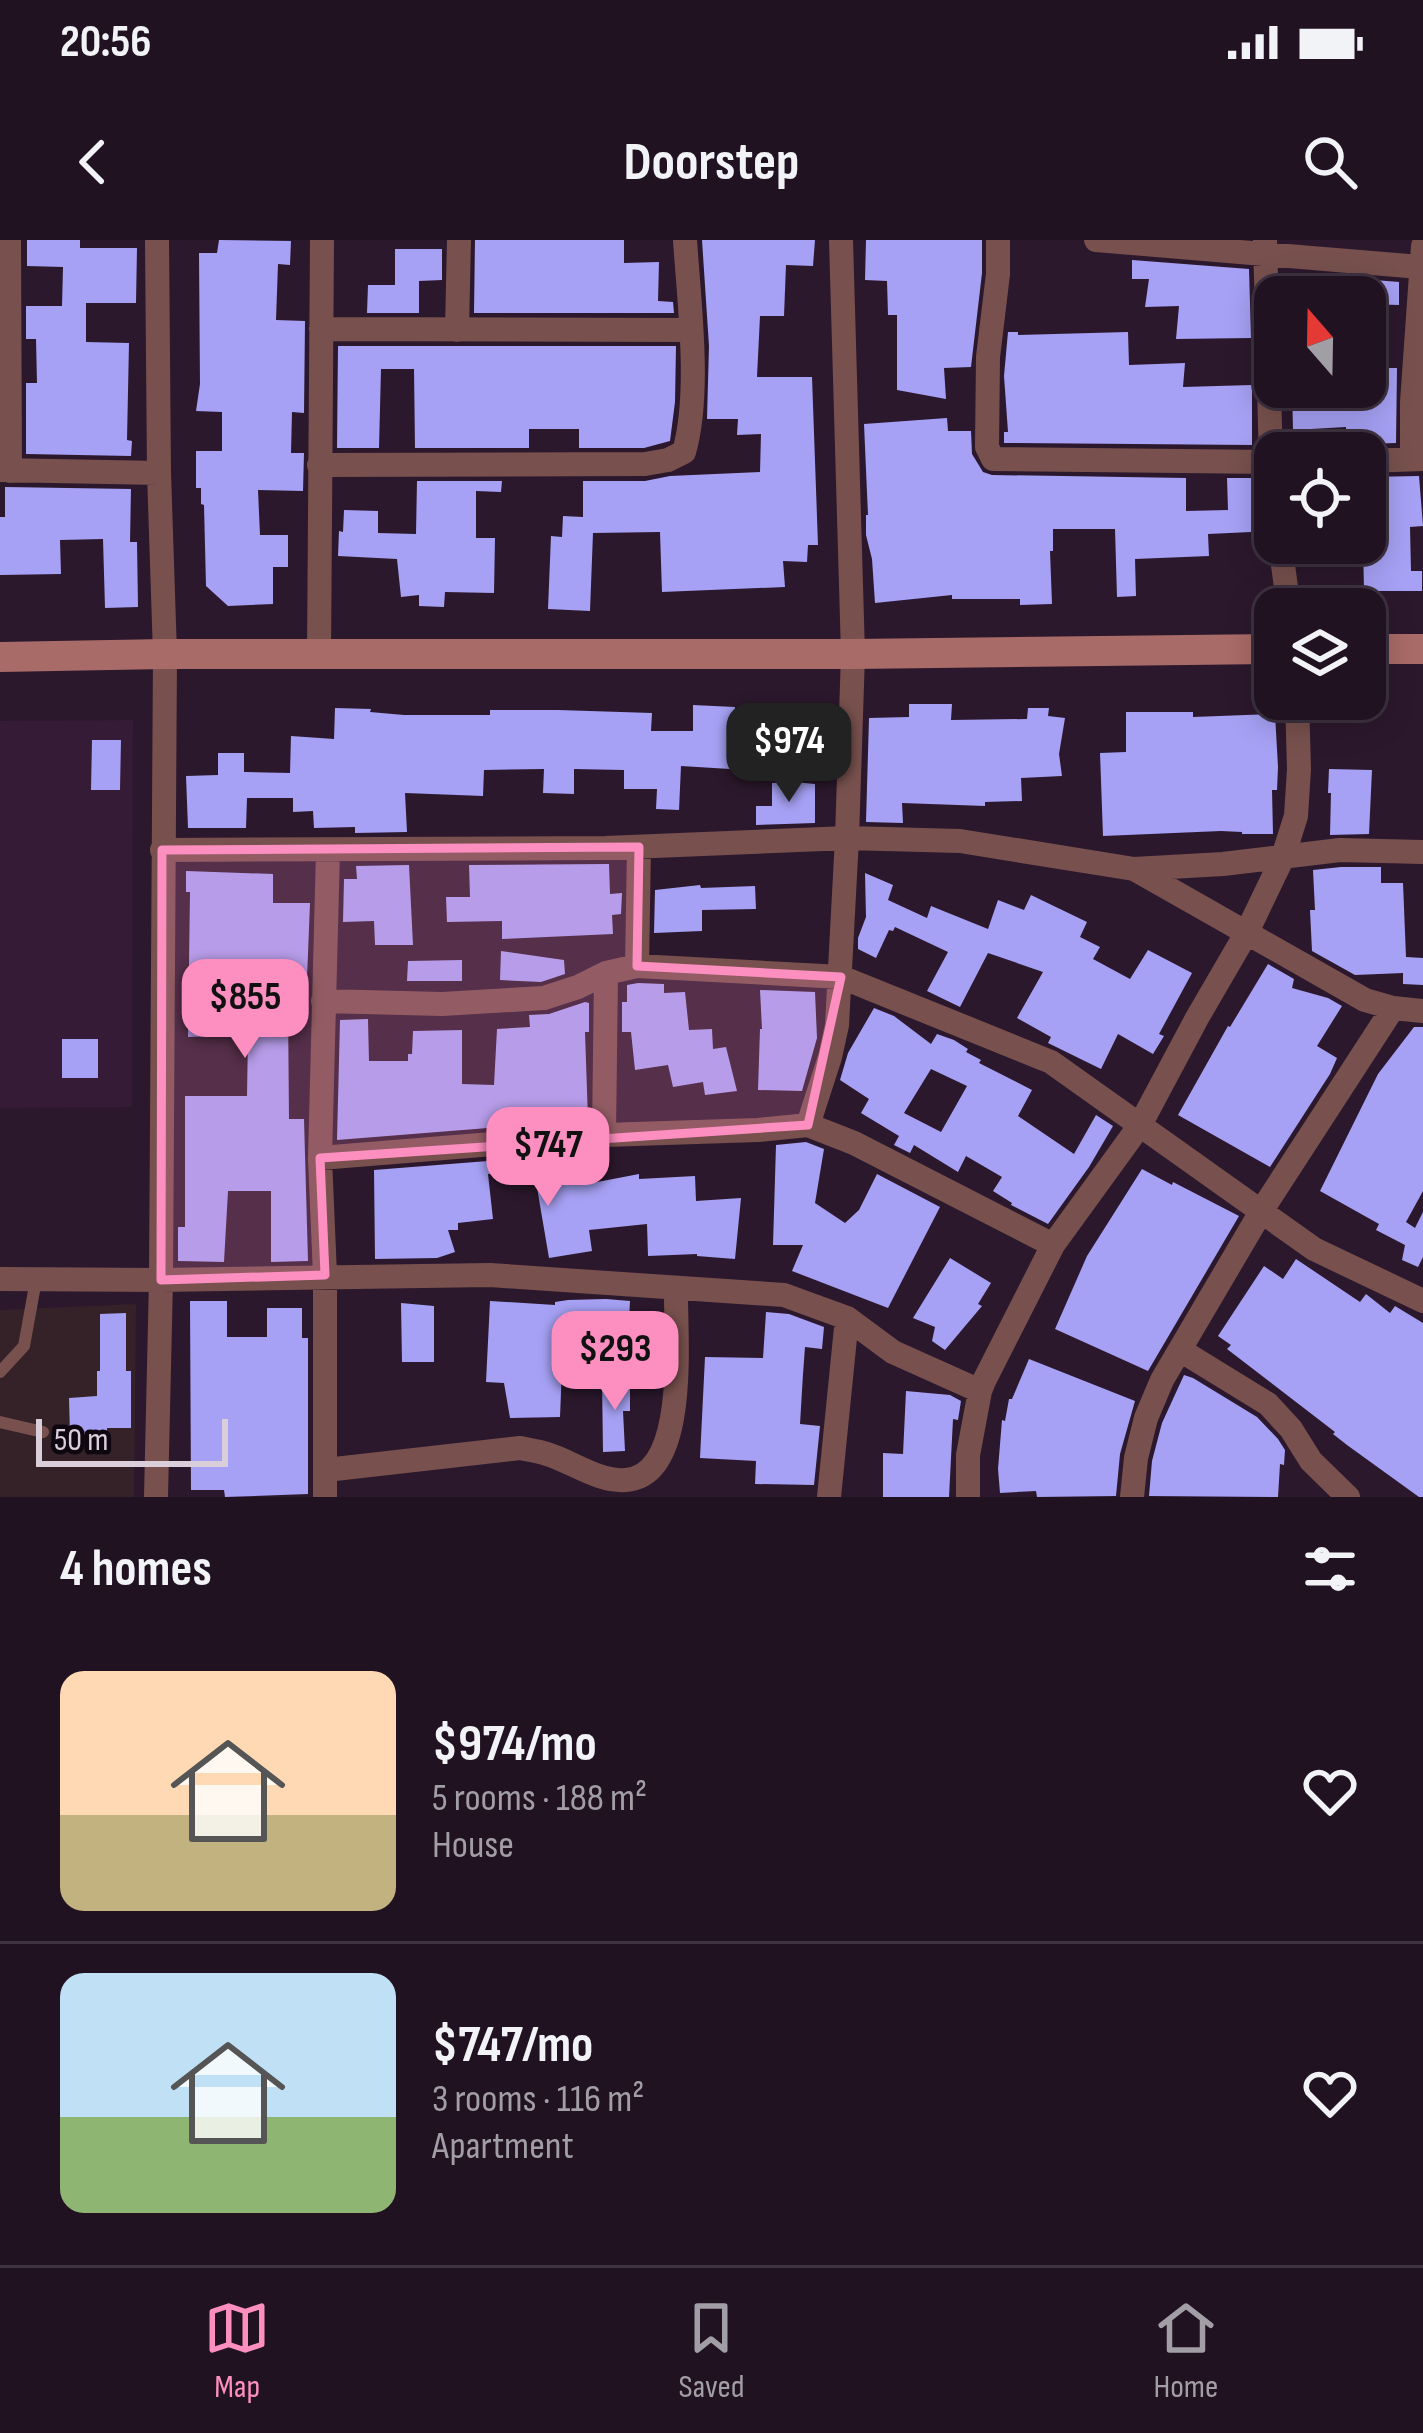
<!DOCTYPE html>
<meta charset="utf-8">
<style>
:root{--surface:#211222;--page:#2d202f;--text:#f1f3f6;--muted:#a29ea5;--line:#3e3240;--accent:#fd8ec0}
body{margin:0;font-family:"Sofia Sans Condensed",sans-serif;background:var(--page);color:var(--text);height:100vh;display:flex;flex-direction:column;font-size:45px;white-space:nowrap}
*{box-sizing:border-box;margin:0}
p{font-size:39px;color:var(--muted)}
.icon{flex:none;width:66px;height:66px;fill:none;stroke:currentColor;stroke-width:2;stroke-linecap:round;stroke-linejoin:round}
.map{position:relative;height:1257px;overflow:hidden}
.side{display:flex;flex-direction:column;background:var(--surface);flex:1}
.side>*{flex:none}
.needle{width:78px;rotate:340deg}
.fabs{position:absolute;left:1254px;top:36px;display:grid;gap:24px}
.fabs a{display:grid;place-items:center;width:132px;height:132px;border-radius:24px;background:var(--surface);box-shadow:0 6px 30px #0003,0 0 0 3px var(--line);font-size:60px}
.scale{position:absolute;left:36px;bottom:30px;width:192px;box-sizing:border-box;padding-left:12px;border:6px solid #dbcedb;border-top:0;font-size:33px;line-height:42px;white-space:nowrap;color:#dbcedb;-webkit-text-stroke:9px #0f0710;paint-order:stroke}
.price{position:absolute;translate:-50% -102px;padding:0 27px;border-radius:24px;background:var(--accent);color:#111;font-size:39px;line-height:78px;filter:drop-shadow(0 3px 6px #0008)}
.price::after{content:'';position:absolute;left:50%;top:72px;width:36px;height:27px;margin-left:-18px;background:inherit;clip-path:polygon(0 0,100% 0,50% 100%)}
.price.on{background:#222;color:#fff}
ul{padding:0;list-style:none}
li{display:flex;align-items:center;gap:36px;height:300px;padding:0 60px}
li+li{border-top:3px solid var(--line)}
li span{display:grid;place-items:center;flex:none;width:336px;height:240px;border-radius:24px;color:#555}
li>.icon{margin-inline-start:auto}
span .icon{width:144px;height:144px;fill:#fffc;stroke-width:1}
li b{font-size:51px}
h2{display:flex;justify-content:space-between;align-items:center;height:144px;padding:0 60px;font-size:51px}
.status{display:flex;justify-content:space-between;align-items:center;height:84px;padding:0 60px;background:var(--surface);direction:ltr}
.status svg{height:33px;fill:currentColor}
header{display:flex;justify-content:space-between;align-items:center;height:156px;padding:0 60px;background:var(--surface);font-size:54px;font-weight:700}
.tabs{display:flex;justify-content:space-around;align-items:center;height:168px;border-top:3px solid var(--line);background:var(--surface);font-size:33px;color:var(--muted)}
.tabs a{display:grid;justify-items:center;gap:6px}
.tabs .on{color:var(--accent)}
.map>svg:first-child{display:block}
.built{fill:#351b36}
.industrial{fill:#342228}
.building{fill:#a6a1f4;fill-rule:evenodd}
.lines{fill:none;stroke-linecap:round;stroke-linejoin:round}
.lane{stroke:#78514e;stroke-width:12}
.street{stroke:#78514e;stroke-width:24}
.secondary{stroke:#a96b67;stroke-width:30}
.marked{fill:#fd8ec0;fill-opacity:0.2;stroke:#fd8ec0;stroke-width:9;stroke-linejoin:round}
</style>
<div class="status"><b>20:56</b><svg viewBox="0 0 49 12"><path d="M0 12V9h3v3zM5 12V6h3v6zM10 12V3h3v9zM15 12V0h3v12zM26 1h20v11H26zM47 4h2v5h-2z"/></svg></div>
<header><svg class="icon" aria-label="back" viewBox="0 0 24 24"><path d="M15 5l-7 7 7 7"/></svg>Doorstep<svg class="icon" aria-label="search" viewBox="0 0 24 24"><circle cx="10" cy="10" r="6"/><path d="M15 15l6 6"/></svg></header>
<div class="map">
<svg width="1423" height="1257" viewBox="0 0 1423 1257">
<rect width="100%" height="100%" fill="#2c182d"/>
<path class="built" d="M133 480 132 867 0 868V481Z"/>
<path class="industrial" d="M136 1064 134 1257H0V1070Z"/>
<path class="building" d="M27 0H80V8H137L136 63H86V102L129 103 127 200 132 201 131 216 26 214V143H37L36 99H26V66H62L63 27 27 26Z
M219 0 291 1 290 25 278 24 276 80 305 81 304 173 292 172 291 213H304L303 251 258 250 260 295H288V327H273V364L228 366 206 346 204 265 201 264V248H196V211H222V172L196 171 200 144 199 13H217Z
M475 0H624V23L659 22 658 61 673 62 674 73H474Z
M702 0H815L813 26 786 25 784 76H760L757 137H812L818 305H808L807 322 783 321 785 347 662 352 660 292 593 293 590 371 548 369 551 296 562 297 563 276 583 277V241H645L670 236 760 232 761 194 737 195 738 179H707L709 106Z
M866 0H982V33L971 127 944 128 946 159 897 150V75H888L887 41 865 40Z
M395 9H442V40L419 41V73H367L368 45H395Z
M1132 20 1249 29 1251 98 1176 99 1179 66 1145 67 1149 39H1132Z
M1326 36 1399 42V65L1365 64V57H1324Z
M1008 92H1018V95L1128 92 1129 125 1185 123 1183 147 1252 145V205L1004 203V192H1008L1004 136Z
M338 106H676L675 162 670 201 644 208H579V189H529V208H415L414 129H381L379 208H337Z
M1365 128H1397L1396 203 1366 204V198H1346V187L1293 190 1292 147H1365Z
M947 178 948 191H971L972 214 983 232 992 235 1186 238V271L1228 270 1227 238H1251V292L1208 294 1209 316 1135 319 1136 356 1117 357 1115 289H1053V311H1050L1052 364 1020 365V359H952V355L875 363 872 319 866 295V275H868L864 184Z
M1419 236 1423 286 1410 287 1411 331H1422V351H1364L1363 303H1381L1380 256H1367L1366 237Z
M417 241H502L501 252 476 251V298H495L494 353 445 352 444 367 419 366V355L401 357 397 319 338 316 339 291 343 292 344 270 378 271V293L416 294Z
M5 247 131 249 130 302H137L138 367 105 368 103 299 60 300 61 334 0 335V277H5Z
M909 464H952L951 480 1027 479 1028 468H1049L1048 476 1065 478 1059 514 1062 536 1021 538 1022 561 985 562V566L902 563 903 583 866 582 869 478 909 477Z
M693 465 735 467 730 529 681 526 679 570 656 569 657 549H624V530L574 529V554L543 553 544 529 484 530 483 556 405 553 407 592 355 593V587L314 588 313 571 293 572V558H247L246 588H188L186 536 218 535V513H244V532L290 533 291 496 334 499 335 468 371 469 370 472 404 475H490V470H558L652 473 651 491H693Z
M1126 472H1193V477L1275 474 1278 527 1277 550H1272L1273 594H1242V592L1221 591 1103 596 1100 513 1126 512Z
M92 500H121L120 550H91Z
M1329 529 1372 530 1369 594 1330 595 1331 553H1328Z
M794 542 815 544V583L756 585V566H772V543Z
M609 624 610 654 622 653 621 674 612 675 613 694 502 699V681L447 682 446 657H470L469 625Z
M409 625 413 705H375L374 681 343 682 344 639H357L356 626Z
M1341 627H1381V643H1403L1406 717 1423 718V745L1403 744V733L1355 735 1312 711 1310 670H1315L1313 630Z
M186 631 273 634V663H310L306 764H288L289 879H304L308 1021 271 1022V951H228L224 1022 178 1021V987H185V856H247L248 795 188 797 190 652H186Z
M865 633 893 645 888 660 927 678 931 666 988 689 998 660 1024 670 1031 655 1087 682 1080 697 1100 707 1093 719 1130 739 1148 710 1192 733 1159 794 1164 796 1153 814 1118 794 1101 829 1048 803 1051 797 1017 778 1043 732 988 713 960 767 927 751 948 712 895 687 893 691 889 690 876 718 858 709V698L866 677Z
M700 645 701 648 755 646 756 669 702 670V691L654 693 655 650Z
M501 711 564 720 565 734 541 742 500 740Z
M462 720V741H407L408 721Z
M1268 724 1294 739 1292 748 1328 758 1342 766 1317 806 1337 818 1330 834 1270 927 1178 875 1228 786 1230 787Z
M638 743 664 744V753L685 752 689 790 712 789 713 809 726 807 737 851 705 855 703 842 673 847 668 825 635 830 631 792H622V762H627V745Z
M760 750 815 752 817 798 802 851 758 850 760 789H762Z
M585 762 589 763V792H585L588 880 337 900 340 780 368 779 369 821H408V814H412L413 791 462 790V844L494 845 497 789 530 787 529 775 549 774Z
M874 768 894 776 931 804 937 794 954 800 968 809 966 812 981 820 979 823 1032 850 1018 876 1074 914 1096 875 1113 886 1089 927 1048 984 1011 965 1012 963 993 951 1002 937 966 916 958 932 914 905 910 913 894 905 899 896 861 873 869 859 840 840 848 813ZM931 829 967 846 941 892 904 873Z
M1414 787H1423V951L1406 982 1415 988 1423 972V1017L1418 1027 1402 1020 1405 1005 1376 990 1379 984 1320 951 1378 834Z
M62 799H98V838H62Z
M806 902 824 909 815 963 845 983 859 970 877 934 940 967 888 1068 792 1031 803 1005H773L776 905Z
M576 914 587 944 639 934V939L695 936 696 961 741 958 735 1019 697 1016V1014L648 1016 647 984 589 990 592 1011 549 1018 534 930 488 934 493 979 458 983V990H448L455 1012 437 1018 375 1019 374 930Z
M1142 929 1172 945 1173 942 1239 976 1148 1131 1055 1089 1087 1016Z
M950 1018 991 1043 978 1064 982 1066 945 1110 932 1101 935 1087 913 1078Z
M1296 1019 1360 1062 1366 1054 1390 1073 1395 1066 1423 1083V1257H1419L1347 1205 1333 1194 1335 1192 1227 1109 1231 1105 1218 1096 1264 1026 1283 1039Z
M606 1059 630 1061 628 1099 602 1098V1129L562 1127 560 1177 510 1178 504 1143 486 1142 490 1061 555 1065V1062L568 1060Z
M190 1061H227V1097H267V1068H302V1098H308V1254L225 1257 224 1250H191Z
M401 1063 434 1066V1122H402Z
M766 1072 789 1074 824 1087 822 1109 805 1107 803 1134 800 1184 820 1186 814 1245 755 1244 756 1221 700 1218 705 1117 763 1118Z
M126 1073V1131H131V1188H107V1194L70 1195 69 1158 97 1156V1131H100V1074Z
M1029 1119 1135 1161 1120 1214 1116 1256 1037 1257 1036 1251 1000 1253 998 1229 1002 1180 1005 1181 1009 1159H1012Z
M1184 1135 1193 1138 1257 1177 1278 1199 1285 1210 1284 1225 1280 1224 1278 1257 1149 1256 1152 1221 1162 1183Z
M602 1139H630V1171H623L625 1211 603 1212Z
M906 1151 950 1155 961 1161 958 1180 953 1179 949 1257H883V1213L903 1214Z"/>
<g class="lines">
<path class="lane" d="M0 1132 24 1106 36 1040
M0 1182 43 1192"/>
<path class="street" d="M9 0 10 231
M998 0V34L988 117 987 207 993 219 1275 222
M1096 0 1420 27
M1265 0 1271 222 1275 259
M321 89 691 90
M457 90 459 0
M1412 219V162L1423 6
M1365 221 1423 219
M319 225 645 224 668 220 684 212C701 153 689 62 685 0
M0 230 159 233
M1280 303 1289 369
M319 415 322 0
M162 610 606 608 847 598 960 601 1134 629 1223 624 1340 610 1423 612
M1136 630 1365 760 1393 768 1423 771
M637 726 639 607
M323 761 442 764 544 758 578 747 606 733 637 726 841 737 1051 822 1314 1009 1423 1061
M808 885 830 817 837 785 847 598 853 414 841 0
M604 895 606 733
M320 918 604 895 758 890 808 885 854 903 1053 1005
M0 1039 161 1040 490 1035 784 1055 847 1078 893 1112 980 1151
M1180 1110 1268 1164 1291 1189 1311 1221 1348 1257
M326 1230 520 1208C529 1210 538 1211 547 1214 573 1222 598 1242 626 1240 690 1235 675 1094 676 1049
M156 1257 161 1040 165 414 159 233 157 0
M325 1257V1035L320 918 328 611
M829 1257 847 1078
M968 1257V1215L980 1151 984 1141 1053 1005 1140 885 1197 778 1247 692 1283 617 1296 576 1299 529 1297 459
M1132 1257 1136 1218 1146 1178 1162 1140 1262 970 1393 768"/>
<path class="secondary" d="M1365 409H1423
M0 417 165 414H853L1275 409"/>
</g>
<path class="marked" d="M639 607 637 726 841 737 808 885 320 918 325 1035 161 1040 162 610Z"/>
</svg>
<div class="fabs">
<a><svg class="needle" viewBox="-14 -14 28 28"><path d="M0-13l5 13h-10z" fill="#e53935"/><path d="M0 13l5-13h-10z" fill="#a29ea5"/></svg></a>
<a><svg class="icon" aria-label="locate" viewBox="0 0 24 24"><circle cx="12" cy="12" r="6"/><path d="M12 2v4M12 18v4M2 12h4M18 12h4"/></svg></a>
<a><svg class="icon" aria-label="layers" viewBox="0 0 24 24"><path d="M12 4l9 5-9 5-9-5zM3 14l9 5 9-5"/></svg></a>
</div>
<div class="scale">50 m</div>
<b class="price on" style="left:789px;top:565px">$974</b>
<b class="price" style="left:245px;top:821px">$855</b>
<b class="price" style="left:548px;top:969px">$747</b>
<b class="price" style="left:615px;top:1173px">$293</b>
</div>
<section class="side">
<h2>4 homes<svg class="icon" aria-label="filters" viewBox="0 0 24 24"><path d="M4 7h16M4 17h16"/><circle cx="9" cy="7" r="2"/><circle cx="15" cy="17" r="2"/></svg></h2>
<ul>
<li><span style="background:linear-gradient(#ffd9b3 60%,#c2b280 0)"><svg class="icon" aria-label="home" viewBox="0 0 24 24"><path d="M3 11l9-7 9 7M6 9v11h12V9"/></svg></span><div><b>$974/mo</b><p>5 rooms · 188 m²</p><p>House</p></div><svg class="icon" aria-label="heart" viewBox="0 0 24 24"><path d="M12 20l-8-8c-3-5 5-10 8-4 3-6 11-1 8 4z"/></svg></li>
<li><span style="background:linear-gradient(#bfe0f5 60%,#8fb573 0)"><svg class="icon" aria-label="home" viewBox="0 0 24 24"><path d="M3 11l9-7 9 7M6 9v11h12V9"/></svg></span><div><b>$747/mo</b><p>3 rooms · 116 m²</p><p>Apartment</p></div><svg class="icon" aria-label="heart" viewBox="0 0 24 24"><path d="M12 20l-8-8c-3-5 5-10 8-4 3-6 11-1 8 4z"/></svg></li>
</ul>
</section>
<nav class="tabs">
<a class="on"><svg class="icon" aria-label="map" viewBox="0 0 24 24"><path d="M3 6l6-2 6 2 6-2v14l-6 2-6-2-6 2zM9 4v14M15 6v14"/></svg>Map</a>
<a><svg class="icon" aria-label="saved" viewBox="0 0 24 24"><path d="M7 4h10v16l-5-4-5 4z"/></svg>Saved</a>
<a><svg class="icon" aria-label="home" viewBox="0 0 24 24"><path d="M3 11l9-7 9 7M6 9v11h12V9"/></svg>Home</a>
</nav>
